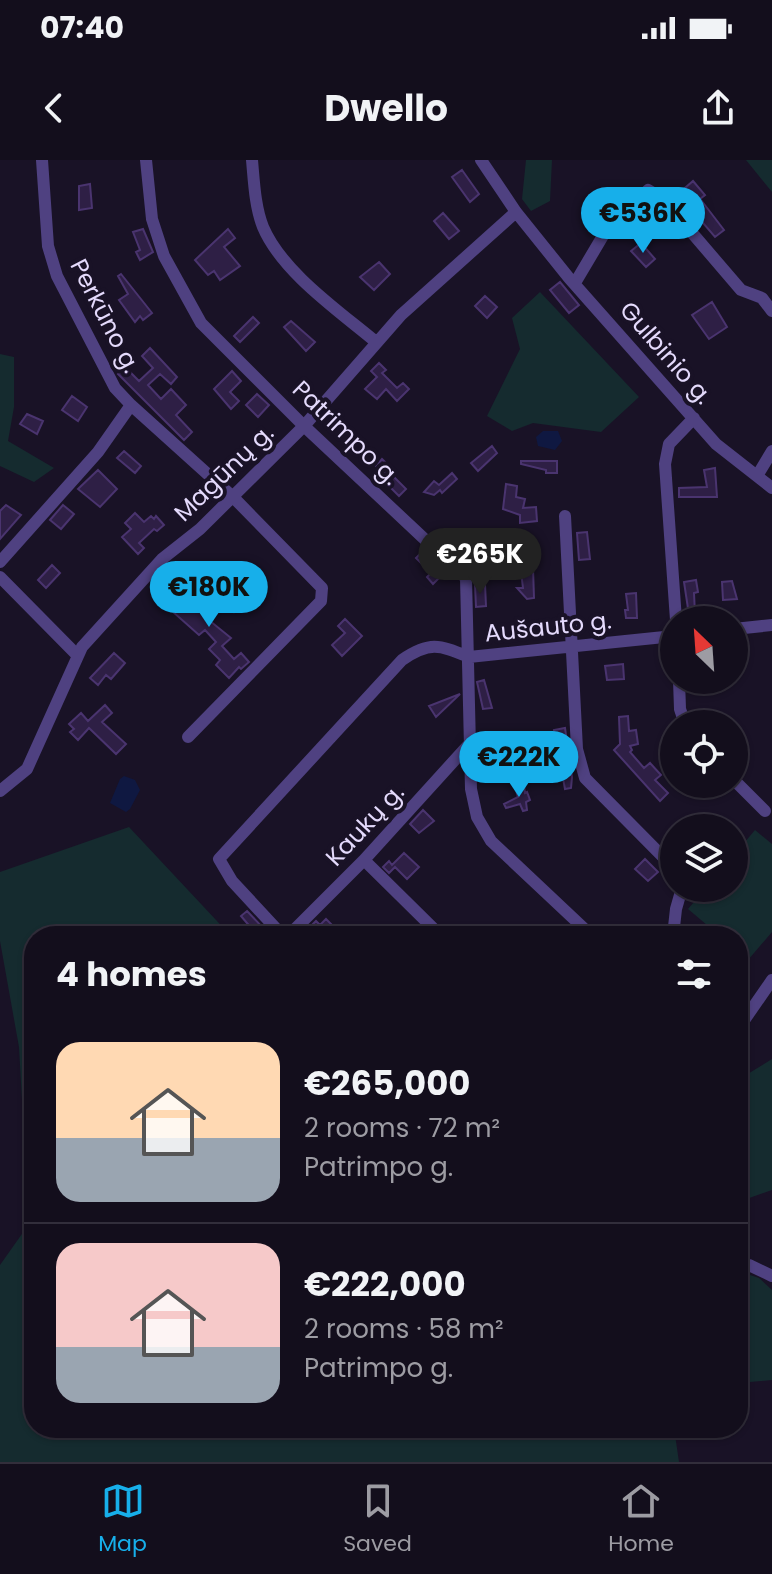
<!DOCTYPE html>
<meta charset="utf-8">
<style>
:root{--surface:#130e1c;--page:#201c29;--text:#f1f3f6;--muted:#9d9ca3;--line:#322e3b;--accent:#17afea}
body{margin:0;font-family:Poppins,sans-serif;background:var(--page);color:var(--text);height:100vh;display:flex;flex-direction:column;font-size:30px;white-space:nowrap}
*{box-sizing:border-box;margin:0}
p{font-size:26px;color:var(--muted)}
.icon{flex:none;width:44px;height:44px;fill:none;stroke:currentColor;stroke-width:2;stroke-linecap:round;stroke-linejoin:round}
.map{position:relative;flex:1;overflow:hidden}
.sheet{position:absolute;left:24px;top:766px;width:724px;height:512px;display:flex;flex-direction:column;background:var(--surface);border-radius:32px;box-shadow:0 2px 6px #0004,0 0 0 2px var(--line)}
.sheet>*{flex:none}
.needle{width:52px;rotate:335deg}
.tools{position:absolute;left:660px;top:446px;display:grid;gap:16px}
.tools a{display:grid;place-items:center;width:88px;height:88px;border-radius:50%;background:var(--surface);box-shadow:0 2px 6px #0004,0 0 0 2px var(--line);font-size:40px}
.price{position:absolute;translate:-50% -68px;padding:0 18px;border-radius:28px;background:var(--accent);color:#111;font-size:26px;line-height:52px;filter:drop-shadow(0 2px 4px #0008)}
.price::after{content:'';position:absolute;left:50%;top:48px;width:24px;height:18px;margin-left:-12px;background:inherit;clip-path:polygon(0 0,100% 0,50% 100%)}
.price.on{background:#222;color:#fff}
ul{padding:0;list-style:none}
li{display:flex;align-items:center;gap:24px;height:200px;padding:0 32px}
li+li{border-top:2px solid var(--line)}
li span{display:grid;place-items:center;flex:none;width:224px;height:160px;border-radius:24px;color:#555}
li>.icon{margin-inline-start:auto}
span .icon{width:96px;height:96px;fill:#fffc;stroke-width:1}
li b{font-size:34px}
h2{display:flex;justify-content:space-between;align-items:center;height:96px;padding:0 32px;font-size:34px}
.status{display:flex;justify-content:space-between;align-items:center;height:56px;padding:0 40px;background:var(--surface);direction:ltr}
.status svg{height:22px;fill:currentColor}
header{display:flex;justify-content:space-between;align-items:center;height:104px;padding:0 32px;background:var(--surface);font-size:36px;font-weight:700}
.menu{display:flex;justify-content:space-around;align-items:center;height:112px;border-top:2px solid var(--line);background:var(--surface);font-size:22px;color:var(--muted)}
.menu a{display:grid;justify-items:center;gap:4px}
.menu .on{color:var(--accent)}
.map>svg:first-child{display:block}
.green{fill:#152b2f}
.water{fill:#0f1841}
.building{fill:#2e1f45;stroke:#4a346f;stroke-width:2}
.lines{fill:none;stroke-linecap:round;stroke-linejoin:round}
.minor{stroke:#4f4181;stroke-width:12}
.labels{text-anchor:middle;stroke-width:8;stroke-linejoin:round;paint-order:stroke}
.street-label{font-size:24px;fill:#e4dafc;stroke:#191226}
</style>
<div class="status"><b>07:40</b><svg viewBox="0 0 49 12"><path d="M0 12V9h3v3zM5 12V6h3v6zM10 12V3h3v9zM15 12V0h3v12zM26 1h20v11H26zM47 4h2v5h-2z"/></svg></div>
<header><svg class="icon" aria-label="back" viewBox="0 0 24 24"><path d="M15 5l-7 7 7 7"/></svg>Dwello<svg class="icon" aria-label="share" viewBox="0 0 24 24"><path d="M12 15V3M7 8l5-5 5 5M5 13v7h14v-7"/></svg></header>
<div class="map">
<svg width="772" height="1302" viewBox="0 0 772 1302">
<rect width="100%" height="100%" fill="#191226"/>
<path class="green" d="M526 0H552L550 41 531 51 522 39Z
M746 0H772V32Z
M540 132 639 237 601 272 533 263 512 271 487 256 520 189 512 158Z
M0 194 14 197V247L8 281 54 308 34 322 0 306Z
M129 667 231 776H34V1268H674L679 1302H0V1105L29 1064 19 887 0 781V712Z
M755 670 772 684V772L748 800 738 791V776H720L688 749 706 728H734V695Z
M772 899V1030L738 1042V920Z
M738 1111 759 1118 772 1130V1220L738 1223Z"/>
<path class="water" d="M543 271H558L562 281 555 290 538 286 536 277Z
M124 616 135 620 140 630 130 649 126 652 110 643 120 619Z"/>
<path class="building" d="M462 10 479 34 470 42 452 17Z
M693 21 705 35 696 42 685 28Z
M90 24 92 48 79 50V26Z
M701 40 724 70 715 77 691 49Z
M443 53 459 71 449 79 434 61Z
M143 69 153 92 140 100 136 92 140 90 133 72Z
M228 69 235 78 224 87 240 106 220 120 214 111 208 115 195 100Z
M641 83 655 99 646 107 631 91Z
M379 102 390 114 374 130 360 117Z
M121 114 152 153 143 160 140 156 135 162 119 140 128 134 118 116Z
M560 122 579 145 569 153 550 130Z
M485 136 497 147 487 158 475 146Z
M712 142 727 167 709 179 692 155Z
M253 157 259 163 240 182 234 176Z
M291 161 315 182 306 191 284 167Z
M150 188 177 217 171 224 160 214 148 225 161 239 171 229 186 245 176 255 192 272 184 280 118 214 125 207 139 221 153 208 142 196Z
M379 203 386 210 382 213 397 228 403 223 409 229 397 241 386 229 377 239 365 229 377 217 371 211Z
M232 211 241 221 230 232 239 241 231 249 214 229Z
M257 234 269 245 258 257 246 245Z
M72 236 87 247 78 261 62 250Z
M27 254 43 261 37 274 20 264Z
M492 286 497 293 478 311 471 303Z
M124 291 141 306 135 313 117 298Z
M382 299 390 307 387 310 406 329 399 336 376 313 379 309 376 306Z
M521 301H557V313H546V310L521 304Z
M715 308 717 337H679V328L707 327 704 310Z
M98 310 117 329 100 347 78 329Z
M452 313 457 319 442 333 440 330 434 335 424 332 434 321 439 325Z
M506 324 517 326 516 337 525 339 523 348 536 347 537 361 520 363V355L503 349Z
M6 345 21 355 0 379V351Z
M63 345 74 354 61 369 50 360Z
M135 353 144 362 151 356 154 359 156 356 164 365 157 371 154 369 139 383 144 388 138 394 122 377 131 369 125 363Z
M587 372 590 399 579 400 577 373Z
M504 384H514L515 397 489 399Z
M424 390 445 412 433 424 427 417 430 414 428 410 416 398Z
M519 396H529L530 409 533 408 534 438 527 439 517 428H523Z
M243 404 256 417 251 423 258 430 234 452 228 446 236 438 232 435 247 420 237 410Z
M52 405 60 413 46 428 38 420Z
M696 420 698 432 694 433 695 454 689 455 684 422Z
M732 421 737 439 723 440 722 422Z
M485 424 486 446 476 447 475 425Z
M200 428 221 449 210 461 231 478 222 486 234 499 241 493 249 502 241 509 239 507 229 518 216 505 220 500 209 489 216 482 205 470 199 475 172 451 182 442 184 444Z
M636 433 637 458H626L625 450H628L626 434Z
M345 459 362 476 342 496 332 485 345 473 338 466Z
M114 493 125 503 111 519 106 515 98 525 90 518Z
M623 504 624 519 607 520 605 506Z
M484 520 492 548 483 549 477 522Z
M460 534 436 557 429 546Z
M105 545 112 553 102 562 126 584 116 594 89 568 78 580 70 572 74 569 69 564 81 553 88 561Z
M628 556 629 571 636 570 638 584 630 586 632 590 630 592 644 608 650 603 661 615 655 620 668 633 660 641 614 590 620 584 619 557Z
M565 568 572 617 571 628 565 629 554 570Z
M506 579V586L523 583 524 591 513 593 515 603 496 606 492 581Z
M524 626 525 633 527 632 530 640 526 642 527 650 523 651 520 644 506 648 504 644 518 637 515 627Z
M423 650 434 661 419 673 410 664Z
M404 693 419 707 407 719 395 707 389 713 383 707 389 701 392 705Z
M645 699 658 712 648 721 635 709Z
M247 751 265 770 258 776 241 756Z
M326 759 334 767 329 772 332 776H301L316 761 320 765Z"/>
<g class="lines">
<path class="minor" d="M42 0 48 86 57 116 115 228 131 245 233 337 322 428 321 441 188 577
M146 0 152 59 164 96 201 163 304 266 466 418 471 629 477 657 491 681 592 776
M252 0C254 22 255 47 263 67 282 112 339 151 376 182
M481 0 516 52 569 118 716 284 772 328
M575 123 607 69 648 30 663 39 741 130 762 138 772 151
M757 316 772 291
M565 356 577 589 585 618 674 708
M0 402 98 292 131 245
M0 417 78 496
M676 460 665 304 669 284 694 258
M734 469 772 465
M679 520 680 549 685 564
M734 620 765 651
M0 631 27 609 82 487 162 399 200 369 304 266 401 155 516 52
M364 700 441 776
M283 776 232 721 219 699 402 500C430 481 439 485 469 497L674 476
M288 776 364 700 472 581
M673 776 676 749 682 728
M738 869 772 820
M738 1105H749L772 1116"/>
</g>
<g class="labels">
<g class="street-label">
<text transform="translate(105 156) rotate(63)" y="8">Perkūno g.</text>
<text transform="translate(666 193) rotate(49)" y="8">Gulbinio g.</text>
<text transform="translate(346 273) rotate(44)" y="8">Patrimpo g.</text>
<text transform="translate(224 313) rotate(-44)" y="8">Magūnų g.</text>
<text transform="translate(548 467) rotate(-6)" y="8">Aušauto g.</text>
<text transform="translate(365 665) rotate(-47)" y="8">Kaukų g.</text>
</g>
</g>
</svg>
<div class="tools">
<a><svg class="needle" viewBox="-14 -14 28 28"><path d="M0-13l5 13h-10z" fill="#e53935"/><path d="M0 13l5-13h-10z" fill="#9d9ca3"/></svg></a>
<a><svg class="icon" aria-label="locate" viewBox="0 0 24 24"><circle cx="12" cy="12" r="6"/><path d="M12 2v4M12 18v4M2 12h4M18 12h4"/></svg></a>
<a><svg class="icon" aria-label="layers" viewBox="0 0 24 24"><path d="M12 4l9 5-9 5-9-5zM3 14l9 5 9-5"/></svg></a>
</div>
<b class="price" style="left:643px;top:95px">€536K</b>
<b class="price on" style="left:480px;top:436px">€265K</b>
<b class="price" style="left:209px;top:469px">€180K</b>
<b class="price" style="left:519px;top:639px">€222K</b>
<section class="sheet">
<h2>4 homes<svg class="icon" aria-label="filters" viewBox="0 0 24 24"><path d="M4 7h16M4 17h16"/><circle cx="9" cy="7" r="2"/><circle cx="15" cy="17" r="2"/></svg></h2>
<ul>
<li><span style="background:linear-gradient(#ffd9b3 60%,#9aa5b1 0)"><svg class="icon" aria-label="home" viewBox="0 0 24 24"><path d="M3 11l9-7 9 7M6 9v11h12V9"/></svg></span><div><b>€265,000</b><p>2 rooms · 72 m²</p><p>Patrimpo g.</p></div></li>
<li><span style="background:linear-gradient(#f6c9c9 65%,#9aa5b1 0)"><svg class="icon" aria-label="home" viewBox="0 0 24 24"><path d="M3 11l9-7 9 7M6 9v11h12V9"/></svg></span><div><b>€222,000</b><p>2 rooms · 58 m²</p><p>Patrimpo g.</p></div></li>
</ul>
</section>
</div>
<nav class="menu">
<a class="on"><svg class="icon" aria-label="map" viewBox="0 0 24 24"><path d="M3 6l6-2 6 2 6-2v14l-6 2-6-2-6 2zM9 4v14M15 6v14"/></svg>Map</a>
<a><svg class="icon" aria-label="saved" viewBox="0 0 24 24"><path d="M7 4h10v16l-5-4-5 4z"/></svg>Saved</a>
<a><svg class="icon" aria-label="home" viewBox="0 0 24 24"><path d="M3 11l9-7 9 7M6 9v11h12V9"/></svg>Home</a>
</nav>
